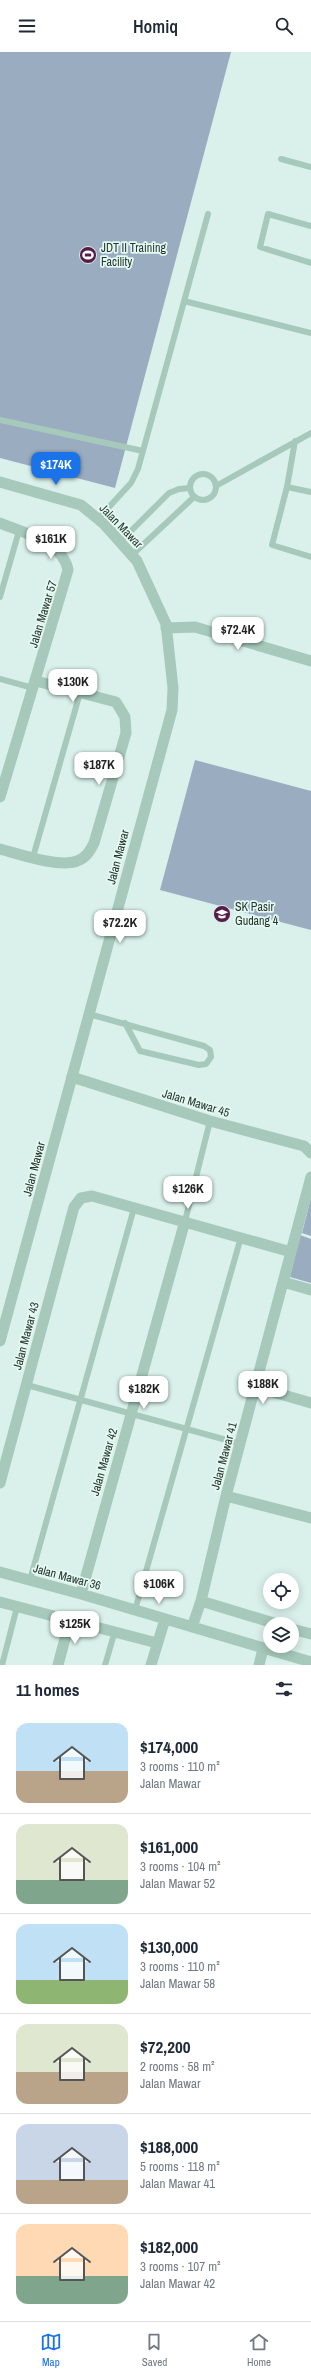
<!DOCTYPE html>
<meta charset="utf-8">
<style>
:root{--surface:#fff;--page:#f2f2f3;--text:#1f2937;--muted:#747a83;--line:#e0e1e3;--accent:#1a73e8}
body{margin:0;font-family:"Archivo Narrow",sans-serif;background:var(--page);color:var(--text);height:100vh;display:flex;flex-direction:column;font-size:15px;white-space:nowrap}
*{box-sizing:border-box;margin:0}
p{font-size:13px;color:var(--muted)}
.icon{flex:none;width:22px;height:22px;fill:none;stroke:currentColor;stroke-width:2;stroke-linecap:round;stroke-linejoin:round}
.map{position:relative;height:1613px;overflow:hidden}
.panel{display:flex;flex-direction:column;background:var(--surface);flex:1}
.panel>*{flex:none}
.buttons{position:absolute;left:263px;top:1521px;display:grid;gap:8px}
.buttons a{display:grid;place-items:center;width:36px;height:36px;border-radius:50%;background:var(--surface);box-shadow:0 2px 10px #0003;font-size:20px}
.price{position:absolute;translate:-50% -34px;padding:0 9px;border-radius:8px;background:#fff;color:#222;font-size:13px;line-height:26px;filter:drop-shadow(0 1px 2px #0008)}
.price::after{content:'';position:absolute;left:50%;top:24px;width:12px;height:9px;margin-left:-6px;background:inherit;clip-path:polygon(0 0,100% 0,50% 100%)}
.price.on{background:var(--accent);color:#fff}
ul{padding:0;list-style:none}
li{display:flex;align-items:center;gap:12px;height:100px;padding:0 16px}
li+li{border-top:1px solid var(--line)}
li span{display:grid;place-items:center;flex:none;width:112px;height:80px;border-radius:12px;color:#555}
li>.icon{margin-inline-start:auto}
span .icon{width:48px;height:48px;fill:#fffc;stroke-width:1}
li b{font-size:17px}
h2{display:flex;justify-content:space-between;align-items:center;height:48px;padding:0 16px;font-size:17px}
header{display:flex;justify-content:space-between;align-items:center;height:52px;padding:0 16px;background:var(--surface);font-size:18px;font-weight:600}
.menu{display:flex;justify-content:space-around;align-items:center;height:56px;border-top:1px solid var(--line);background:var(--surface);font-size:11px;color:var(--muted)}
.menu a{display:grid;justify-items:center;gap:2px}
.menu .on{color:var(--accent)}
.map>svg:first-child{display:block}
.green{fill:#9aacc0}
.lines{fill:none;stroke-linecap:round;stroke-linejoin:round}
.service{stroke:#a6c9bc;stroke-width:6}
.minor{stroke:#a6c9bc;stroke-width:11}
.tertiary{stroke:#a6c9bc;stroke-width:11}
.labels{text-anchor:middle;stroke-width:3.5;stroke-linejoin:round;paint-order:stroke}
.poi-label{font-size:12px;fill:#27352e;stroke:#e5f9f3;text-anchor:start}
.street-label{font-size:12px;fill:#27352e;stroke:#e5f9f3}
</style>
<header><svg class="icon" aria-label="menu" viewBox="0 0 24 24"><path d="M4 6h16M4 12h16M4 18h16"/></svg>Homiq<svg class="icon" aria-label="search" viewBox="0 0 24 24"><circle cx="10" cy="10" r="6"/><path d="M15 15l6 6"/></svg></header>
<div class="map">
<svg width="311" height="1613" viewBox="0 0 311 1613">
<rect width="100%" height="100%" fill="#d9f1ea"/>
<path class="green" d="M0 0H231L115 436 0 406Z
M195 708 311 739V878L160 838Z
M311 1146V1184L302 1181Z
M300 1183 311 1187V1231L290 1225Z"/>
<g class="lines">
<path class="service" d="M281 107 311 115
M311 174 268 162 260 195 311 211
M184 249 311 281
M0 368 143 399
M295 389 287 435 311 440
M190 435a13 13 0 1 1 26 0a13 13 0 1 1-26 0Z
M216 434 311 381
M287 435 272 493 311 505
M98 467 131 431 138 417 208 162
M120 490 169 441 179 437 190 436
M132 503 194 445
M0 545 19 479
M0 627 33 636
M33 805 80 641
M89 962 204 994 210 998 211 1005 206 1012 199 1013 140 999 125 971
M185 1169 210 1069
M27 1333 241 1392
M30 1528 134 1156
M135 1558 241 1185
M2 1613 17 1555
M105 1613 115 1579"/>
<path class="minor" d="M0 471C24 481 63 490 68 518L0 745
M166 576 195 575 311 609
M0 797C19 802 59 816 77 809 86 806 90 799 94 791L126 681 125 665 116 650 36 629
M72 1025 210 1069 304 1094 311 1101
M283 1230 311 1238
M256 1335 311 1351
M0 1431 74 1155 81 1146 92 1144 291 1200
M226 1444 311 1466
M0 1520 81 1542 311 1610
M81 1542 185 1169
M201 1549 277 1572
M0 1550 157 1591
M192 1575 201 1549 226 1444 311 1125
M292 1577 311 1582
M58 1613 70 1568
M151 1613 165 1567
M259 1613 263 1597"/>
<path class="tertiary" d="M0 430 81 453 104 472 137 509 166 572 173 636 172 658 0 1289"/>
</g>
<defs>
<g id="stadium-disc" transform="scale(0.9)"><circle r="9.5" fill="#561d48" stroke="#e5f9f3"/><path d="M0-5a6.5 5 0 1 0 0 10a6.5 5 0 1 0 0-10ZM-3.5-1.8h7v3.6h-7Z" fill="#fff"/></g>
<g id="school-disc" transform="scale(0.9)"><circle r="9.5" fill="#561d48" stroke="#e5f9f3"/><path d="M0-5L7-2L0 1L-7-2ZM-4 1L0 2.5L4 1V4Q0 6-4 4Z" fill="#fff"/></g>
</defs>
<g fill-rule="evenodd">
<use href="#stadium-disc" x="88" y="203"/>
<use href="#school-disc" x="222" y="862"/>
</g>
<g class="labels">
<g class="poi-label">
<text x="101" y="200">JDT II Training<tspan x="101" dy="14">Facility</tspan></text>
<text x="235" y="859">SK Pasir<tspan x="235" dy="14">Gudang 4</tspan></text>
</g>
<g class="street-label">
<text transform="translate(121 474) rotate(46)" y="4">Jalan Mawar</text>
<text transform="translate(43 562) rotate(-73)" y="4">Jalan Mawar 57</text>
<text transform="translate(118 805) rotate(-75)" y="4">Jalan Mawar</text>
<text transform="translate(196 1051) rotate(17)" y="4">Jalan Mawar 45</text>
<text transform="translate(34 1117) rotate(-75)" y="4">Jalan Mawar</text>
<text transform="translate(26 1284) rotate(-75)" y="4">Jalan Mawar 43</text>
<text transform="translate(224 1404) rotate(-75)" y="4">Jalan Mawar 41</text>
<text transform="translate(104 1410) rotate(-74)" y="4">Jalan Mawar 42</text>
<text transform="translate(67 1525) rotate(15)" y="4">Jalan Mawar 36</text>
</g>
</g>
</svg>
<div class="buttons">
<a><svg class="icon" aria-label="locate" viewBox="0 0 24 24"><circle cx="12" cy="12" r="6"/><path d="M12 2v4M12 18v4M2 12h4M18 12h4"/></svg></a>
<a><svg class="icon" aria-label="layers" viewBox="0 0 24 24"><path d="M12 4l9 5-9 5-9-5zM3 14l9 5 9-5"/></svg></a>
</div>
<b class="price on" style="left:56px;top:434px">$174K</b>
<b class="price" style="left:51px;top:508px">$161K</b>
<b class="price" style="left:238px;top:599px">$72.4K</b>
<b class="price" style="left:73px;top:651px">$130K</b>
<b class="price" style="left:99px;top:734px">$187K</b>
<b class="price" style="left:120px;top:892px">$72.2K</b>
<b class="price" style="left:188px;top:1158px">$126K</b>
<b class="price" style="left:263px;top:1353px">$188K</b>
<b class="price" style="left:144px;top:1358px">$182K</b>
<b class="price" style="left:159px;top:1553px">$106K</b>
<b class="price" style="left:75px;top:1593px">$125K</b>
</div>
<section class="panel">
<h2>11 homes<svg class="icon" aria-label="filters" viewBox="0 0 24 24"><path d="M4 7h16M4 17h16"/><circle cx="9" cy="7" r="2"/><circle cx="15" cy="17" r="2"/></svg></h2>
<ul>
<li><span style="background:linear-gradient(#bfe0f5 60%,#b9a48a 0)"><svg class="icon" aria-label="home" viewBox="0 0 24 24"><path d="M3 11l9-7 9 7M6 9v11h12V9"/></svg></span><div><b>$174,000</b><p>3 rooms · 110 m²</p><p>Jalan Mawar</p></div></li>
<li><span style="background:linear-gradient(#dfe7d0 70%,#7fa58c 0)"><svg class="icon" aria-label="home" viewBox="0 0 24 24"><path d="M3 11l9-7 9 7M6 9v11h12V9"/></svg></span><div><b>$161,000</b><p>3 rooms · 104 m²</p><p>Jalan Mawar 52</p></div></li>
<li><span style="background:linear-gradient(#bfe0f5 70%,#8fb573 0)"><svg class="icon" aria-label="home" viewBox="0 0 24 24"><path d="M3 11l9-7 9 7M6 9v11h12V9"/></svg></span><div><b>$130,000</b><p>3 rooms · 110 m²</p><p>Jalan Mawar 58</p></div></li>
<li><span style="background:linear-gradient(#dfe7d0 60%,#b9a48a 0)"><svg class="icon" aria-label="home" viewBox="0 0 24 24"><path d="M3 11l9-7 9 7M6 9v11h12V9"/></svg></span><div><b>$72,200</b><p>2 rooms · 58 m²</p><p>Jalan Mawar</p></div></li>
<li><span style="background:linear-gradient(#c9d6e8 70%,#b9a48a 0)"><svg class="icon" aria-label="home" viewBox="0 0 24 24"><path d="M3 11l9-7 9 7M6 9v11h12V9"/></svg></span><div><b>$188,000</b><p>5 rooms · 118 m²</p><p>Jalan Mawar 41</p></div></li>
<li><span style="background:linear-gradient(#ffd9b3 65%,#7fa58c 0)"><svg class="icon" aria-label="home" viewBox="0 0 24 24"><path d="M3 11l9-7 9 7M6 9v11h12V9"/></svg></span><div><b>$182,000</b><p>3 rooms · 107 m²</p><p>Jalan Mawar 42</p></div></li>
</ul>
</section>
<nav class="menu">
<a class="on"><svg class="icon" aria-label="map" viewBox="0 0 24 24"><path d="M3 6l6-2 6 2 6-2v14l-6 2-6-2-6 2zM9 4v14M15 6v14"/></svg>Map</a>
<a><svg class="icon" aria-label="saved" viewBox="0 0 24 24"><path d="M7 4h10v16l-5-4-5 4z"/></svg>Saved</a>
<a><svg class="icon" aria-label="home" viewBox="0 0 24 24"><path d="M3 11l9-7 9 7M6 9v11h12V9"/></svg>Home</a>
</nav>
